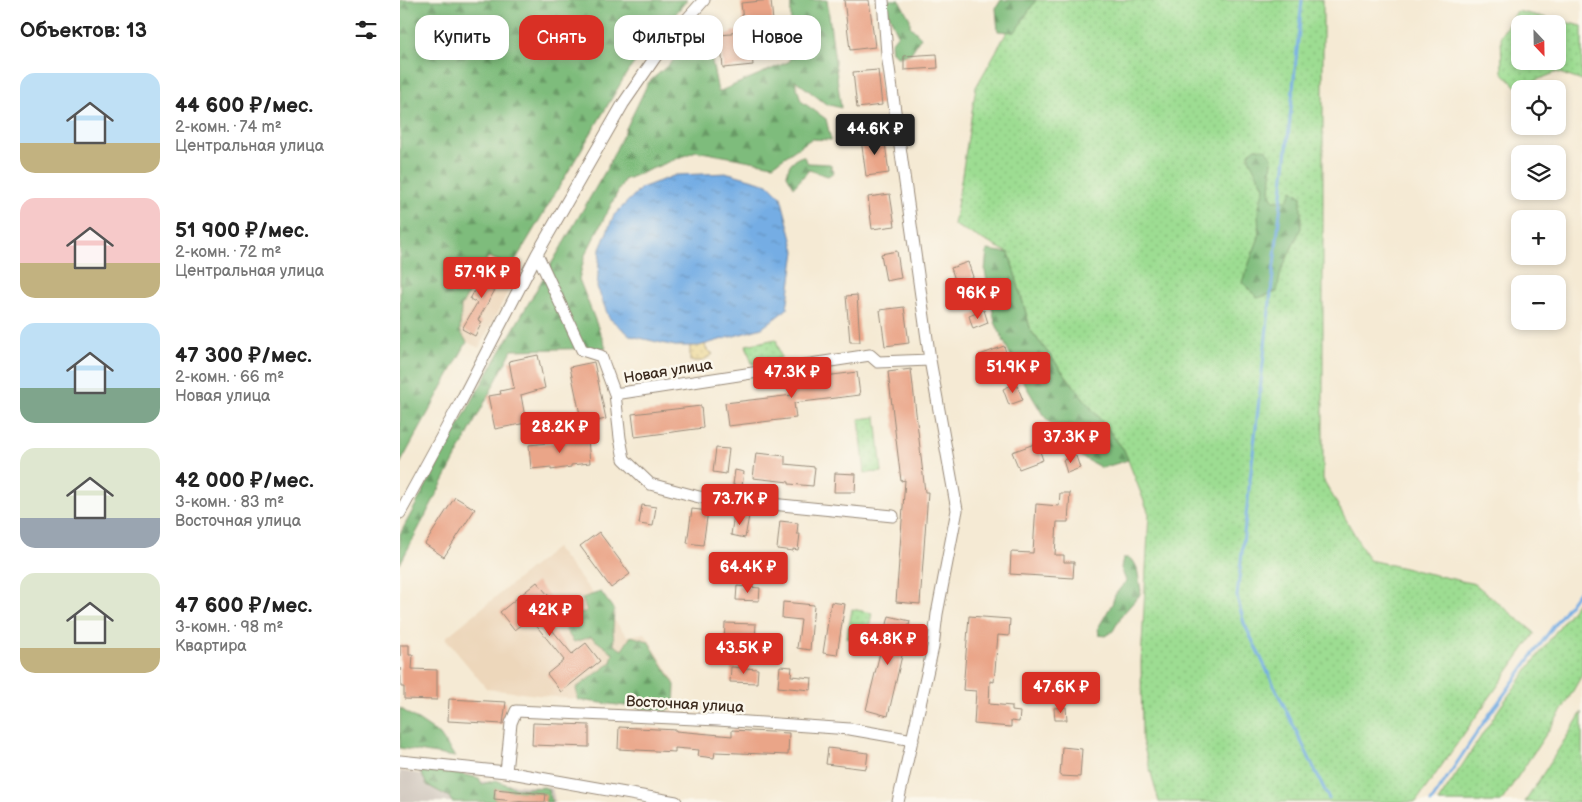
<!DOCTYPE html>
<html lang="ru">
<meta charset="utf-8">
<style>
:root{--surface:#fff;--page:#f2f2f2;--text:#222;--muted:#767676;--accent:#d93025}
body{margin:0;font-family:"Balsamiq Sans",sans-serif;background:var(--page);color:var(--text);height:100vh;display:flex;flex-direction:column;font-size:19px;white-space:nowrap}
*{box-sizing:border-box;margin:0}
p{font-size:16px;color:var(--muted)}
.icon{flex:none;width:28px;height:28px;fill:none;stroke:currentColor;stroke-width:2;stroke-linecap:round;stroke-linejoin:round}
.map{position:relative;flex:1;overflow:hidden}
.panel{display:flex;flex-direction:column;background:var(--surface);width:400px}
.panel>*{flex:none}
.hud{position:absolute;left:15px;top:15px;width:475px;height:45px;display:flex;gap:10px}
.needle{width:32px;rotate:158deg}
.tools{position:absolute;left:1111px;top:15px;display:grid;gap:10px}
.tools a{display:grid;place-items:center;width:55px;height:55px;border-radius:10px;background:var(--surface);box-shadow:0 2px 8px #0003;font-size:25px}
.price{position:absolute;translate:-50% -42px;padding:0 11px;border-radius:5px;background:var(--accent);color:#fff;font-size:16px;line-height:32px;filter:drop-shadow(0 1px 2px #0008)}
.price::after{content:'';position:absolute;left:50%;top:30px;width:15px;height:11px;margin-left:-8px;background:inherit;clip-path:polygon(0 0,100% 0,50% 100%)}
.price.selected{background:#222;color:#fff}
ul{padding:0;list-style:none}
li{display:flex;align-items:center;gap:15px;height:125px;padding:0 20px}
li span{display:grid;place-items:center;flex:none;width:140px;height:100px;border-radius:15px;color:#555}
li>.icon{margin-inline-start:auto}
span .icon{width:60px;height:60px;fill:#fffc;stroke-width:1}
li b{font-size:21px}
h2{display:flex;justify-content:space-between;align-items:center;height:60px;padding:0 20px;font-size:21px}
.chip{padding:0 18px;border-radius:15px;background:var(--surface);box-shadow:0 2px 8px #0003;font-size:18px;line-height:45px}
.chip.selected{background:var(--accent);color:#fff}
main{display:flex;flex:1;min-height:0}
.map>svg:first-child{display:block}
.built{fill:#edd7bb}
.industrial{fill:#ccc2b9}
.green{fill:url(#green-dots);stroke:#6c8458;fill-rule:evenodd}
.forest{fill:url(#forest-firs);stroke:#5c734d}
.sand{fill:url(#sand-dots);stroke:#94825e}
.water{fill:url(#water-ripples);stroke:#586c81}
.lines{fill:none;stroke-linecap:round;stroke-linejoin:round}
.stream{stroke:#75ade4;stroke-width:3}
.building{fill:#eaa588}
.minor-casing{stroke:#988a79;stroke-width:13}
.minor{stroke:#fff;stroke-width:11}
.labels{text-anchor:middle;stroke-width:5;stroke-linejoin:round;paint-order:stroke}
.street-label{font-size:15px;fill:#3b2a1e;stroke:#fbf7ec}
</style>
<main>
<section class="panel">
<h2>Объектов: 13<svg class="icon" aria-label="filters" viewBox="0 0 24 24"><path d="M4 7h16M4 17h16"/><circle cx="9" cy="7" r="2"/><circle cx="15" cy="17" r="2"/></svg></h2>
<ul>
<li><span style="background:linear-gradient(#bfe0f5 70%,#c2b280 0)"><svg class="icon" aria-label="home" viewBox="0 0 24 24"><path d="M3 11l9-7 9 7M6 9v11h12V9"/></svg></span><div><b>44 600 ₽/мес.</b><p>2-комн. · 74 m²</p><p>Центральная улица</p></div></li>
<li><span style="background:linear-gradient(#f6c9c9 65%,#c2b280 0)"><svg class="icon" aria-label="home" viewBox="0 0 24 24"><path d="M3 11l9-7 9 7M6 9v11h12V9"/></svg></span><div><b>51 900 ₽/мес.</b><p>2-комн. · 72 m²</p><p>Центральная улица</p></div></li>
<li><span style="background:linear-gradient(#bfe0f5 65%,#7fa58c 0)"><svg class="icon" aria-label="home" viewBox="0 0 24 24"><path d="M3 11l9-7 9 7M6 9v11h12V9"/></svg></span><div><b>47 300 ₽/мес.</b><p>2-комн. · 66 m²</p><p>Новая улица</p></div></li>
<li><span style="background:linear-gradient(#dfe7d0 70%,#9aa5b1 0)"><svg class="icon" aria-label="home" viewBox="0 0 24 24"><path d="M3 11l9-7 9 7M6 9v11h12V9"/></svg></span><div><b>42 000 ₽/мес.</b><p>3-комн. · 83 m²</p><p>Восточная улица</p></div></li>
<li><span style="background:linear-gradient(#dfe7d0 75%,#c2b280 0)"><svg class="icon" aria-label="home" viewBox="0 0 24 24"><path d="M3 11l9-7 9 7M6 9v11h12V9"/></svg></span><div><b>47 600 ₽/мес.</b><p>3-комн. · 98 m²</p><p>Квартира</p></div></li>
</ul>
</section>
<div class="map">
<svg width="1182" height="802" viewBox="0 0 1182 802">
<defs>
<pattern id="green-dots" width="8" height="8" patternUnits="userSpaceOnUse" patternTransform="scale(1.25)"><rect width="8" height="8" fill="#9ddd92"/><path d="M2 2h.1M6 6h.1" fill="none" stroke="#88be7d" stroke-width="1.8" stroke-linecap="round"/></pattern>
<pattern id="forest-firs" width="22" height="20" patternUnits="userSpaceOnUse" patternTransform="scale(1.25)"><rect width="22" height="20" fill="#7ebc7c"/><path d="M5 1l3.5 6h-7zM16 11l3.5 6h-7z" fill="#689965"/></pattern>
<pattern id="sand-dots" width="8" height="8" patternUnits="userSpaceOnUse" patternTransform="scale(1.25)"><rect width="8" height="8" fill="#eeda9e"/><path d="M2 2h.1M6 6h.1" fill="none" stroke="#cdbb88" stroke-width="1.8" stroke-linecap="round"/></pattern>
<pattern id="water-ripples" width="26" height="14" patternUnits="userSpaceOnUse" patternTransform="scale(1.25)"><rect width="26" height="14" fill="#75ade4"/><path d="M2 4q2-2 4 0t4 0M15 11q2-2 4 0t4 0" fill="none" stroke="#618db8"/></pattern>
</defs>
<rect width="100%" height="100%" fill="#fbf7ec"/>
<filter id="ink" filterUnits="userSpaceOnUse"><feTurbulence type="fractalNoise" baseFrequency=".02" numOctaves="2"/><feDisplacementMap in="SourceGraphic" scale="10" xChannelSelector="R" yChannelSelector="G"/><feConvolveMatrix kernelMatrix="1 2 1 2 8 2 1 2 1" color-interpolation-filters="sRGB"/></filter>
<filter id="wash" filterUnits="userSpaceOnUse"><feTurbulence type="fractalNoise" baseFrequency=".0096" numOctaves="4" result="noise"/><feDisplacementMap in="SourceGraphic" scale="20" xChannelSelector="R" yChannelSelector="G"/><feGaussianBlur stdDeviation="1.12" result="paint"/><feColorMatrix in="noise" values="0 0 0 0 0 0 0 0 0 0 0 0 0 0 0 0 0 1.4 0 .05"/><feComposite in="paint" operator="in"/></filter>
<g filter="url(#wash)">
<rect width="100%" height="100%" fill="#f5ead4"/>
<path class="built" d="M89 256 119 271 79 348 67 342 60 331 61 307Z
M156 548 227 636 245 633 275 682 274 711 87 689 45 638Z"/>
<path class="industrial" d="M0 771 40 777 152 788 155 802H0Z"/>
<path class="green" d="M625 0H923V479L969 560 1075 584 1135 633 1016 802H759L742 740 741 662 749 514 724 450 631 331 609 253 554 225 576 87Z
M1117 11 1182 26V81L1157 72 1117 88 1102 72 1101 35ZM1120 24H1158V61H1120Z
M376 339 381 358 352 364 346 345Z
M476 417 482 472 465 473 459 419Z
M1182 596V675L1162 710 1101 802H1038L1101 706Z
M452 609 472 613 466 642 447 638Z
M1182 712V802H1125L1176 722Z"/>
<path class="forest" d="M0 0H287L228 71 112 266 88 257 61 307 60 331 67 342 0 464Z
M391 0H427L441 108 426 104 395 80 401 101 426 119 431 140 411 139 373 165 296 151 224 180 185 255 179 279 206 348 112 350 0 564V534L78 390 206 170 248 83 306 31 318 92 390 61Z
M487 0H499L510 19V26L521 37 511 53 499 57 492 52 491 43 498 34 487 10Z
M601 0H636L615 32 598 31 596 8Z
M856 148 867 150 872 157 870 194 874 201 888 200 892 190 901 196V228L881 271 877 292 858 298 842 282 859 237 858 211 864 187 849 159V153Z
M403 156 408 163 430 164 434 172 428 176 409 170 394 187 387 175C388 164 393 159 403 156Z
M587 250 609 253 631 331 724 450 728 460 702 468 680 456 643 415 620 376 595 322 585 271Z
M723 558H728L734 562 737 568 741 591 739 596 722 615 713 631 705 636 699 635 698 628 712 604 715 595 726 581 721 568Z
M201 592 214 610 213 629 214 645 222 650 231 636 248 641 275 685 274 706 265 711 178 700 176 688 211 663 213 653 191 637 174 642 166 631 170 617 187 611 182 598Z
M0 708 40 735 55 757 0 748Z
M27 767 79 778 82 784 96 780 117 789 145 787 148 790 152 802H145V794L95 789 94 799 125 802H52L49 797 27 785 20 771Z"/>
<path class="sand" d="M305 344 306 349 313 354 302 361H290V346Z"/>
<path class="water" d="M329 173 368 184 381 197 395 251 387 309 362 328 299 346H275L231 336 209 318 197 287 200 249 214 215 241 188 276 175Z"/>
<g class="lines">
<path class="stream" d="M902 0 886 158 837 597 844 623 929 799
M1031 802 1084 722 1182 587"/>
</g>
<g id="blocks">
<path class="building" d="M371 0 374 32 364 33V35L350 36 353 65 323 68 320 35 331 34V32L344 30 341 3Z
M444 0H469L475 47 450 50Z
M537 54 538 68 504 70V56Z
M478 70 482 105 457 108 453 72Z
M484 136 489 173 466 176 461 139Z
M490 194 495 226 472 229 468 197Z
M497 251 501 278 486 281 481 254Z
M568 262 573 277 556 283 551 268Z
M88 267 103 276 78 320 82 322 75 336 62 329 77 303 70 299Z
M457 295 460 342H450L446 296Z
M504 307 509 343 485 346 480 310Z
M584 310 588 323 573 329 569 316Z
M604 346 608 359 585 367 580 355Z
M138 355 145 388 121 395 126 423 95 429 88 396 101 394 100 391 114 388 109 361Z
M194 362 206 419 182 424 170 367Z
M511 369 525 492H528L520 604 496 602 505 480 501 481 488 372Z
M457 372 460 395 394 403 396 418 328 426 325 403 393 395 392 380Z
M616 383 623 400 609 405 603 389Z
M301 406 303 428 235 437 232 414Z
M188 439 190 463 171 465V467L151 470V467L131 469 129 445Z
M637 443 643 460 619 469 612 452Z
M316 448 329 449 326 474 313 472Z
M356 453 385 456V464L415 467 413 486 389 484V482L353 478Z
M676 456 680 468 667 473 663 460Z
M335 470 344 472 342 486 333 485Z
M435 473 456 474 455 492H434Z
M660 493H670L668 522H657L655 555H664V562H674L673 578 610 574 611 552 633 553 636 504 659 506Z
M55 497 75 509 44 557 25 544Z
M242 505 256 507 253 526 239 524Z
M292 509 308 511 303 545 287 543Z
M334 514 349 516 345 538 331 535Z
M380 521 398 523 397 534H400L398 550 393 549V551L377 549Z
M199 532 230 574 211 588 180 546Z
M137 582 153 601 138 613 172 654 186 643 200 661 161 692 147 674 164 660 130 618 114 630 100 612Z
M337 586 360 588 359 601 336 600Z
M383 602 414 605 410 650 397 648 401 620 382 618Z
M431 602 445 604 437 655 423 653Z
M489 616 510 621 488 716 466 710Z
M569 616 610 619 609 636 598 635 594 682 590 681 589 704 612 706V711L620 712 619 722 611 721V727L574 724 576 691 563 690Z
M325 623 356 624 355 643 324 642Z
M0 645H9V655H13L12 669 37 670V700L4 699V687H1Z
M380 666 392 667 391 676 412 678 411 690 378 687Z
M331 667 358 669 357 683 330 682Z
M49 699 106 702 103 724 48 721Z
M666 707 667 720H655L654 708Z
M133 723 189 725V747L132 745Z
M219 727 276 730V731L332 736V730L389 733 388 755 315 752 314 758 298 756 299 750 275 748V752L218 749Z
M662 747 682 749 680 777 660 776Z
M428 748 468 753 466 769 426 764Z
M95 789 146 794 145 802H125L94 799Z"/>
</g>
</g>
<g filter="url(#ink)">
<use href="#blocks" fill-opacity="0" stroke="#988a79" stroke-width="1"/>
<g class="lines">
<g class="minor-casing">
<path id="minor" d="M483 0 487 54 530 360 557 510 537 614 533 647 498 802
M137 254 182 350 201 356 215 394 220 438 224 459 250 484 299 497 493 516
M215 394 470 355 478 362 530 360
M0 513 60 403 137 254 223 104 263 46 304 0
M0 761 106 772 276 802
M106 772 111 723 116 711 318 720 450 729 513 740"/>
</g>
<use href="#minor" class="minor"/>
</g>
</g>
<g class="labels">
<g class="street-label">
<text transform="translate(268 371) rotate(-9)" y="5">Новая улица</text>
<text transform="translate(285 704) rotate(3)" y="5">Восточная улица</text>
</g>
</g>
</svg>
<div class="tools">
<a><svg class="needle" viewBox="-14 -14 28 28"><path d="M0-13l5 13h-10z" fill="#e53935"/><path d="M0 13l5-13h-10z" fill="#767676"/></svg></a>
<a><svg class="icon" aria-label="locate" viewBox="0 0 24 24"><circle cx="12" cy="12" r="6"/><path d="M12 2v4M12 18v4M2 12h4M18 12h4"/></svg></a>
<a><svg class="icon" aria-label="layers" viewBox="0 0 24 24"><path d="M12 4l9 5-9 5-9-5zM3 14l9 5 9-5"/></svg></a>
<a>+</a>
<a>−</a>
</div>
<b class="price selected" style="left:475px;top:156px">44.6K ₽</b>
<b class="price" style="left:82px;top:299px">57.9K ₽</b>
<b class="price" style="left:578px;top:320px">96K ₽</b>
<b class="price" style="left:613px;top:394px">51.9K ₽</b>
<b class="price" style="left:392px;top:399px">47.3K ₽</b>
<b class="price" style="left:160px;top:454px">28.2K ₽</b>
<b class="price" style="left:671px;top:464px">37.3K ₽</b>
<b class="price" style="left:340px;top:526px">73.7K ₽</b>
<b class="price" style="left:348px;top:594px">64.4K ₽</b>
<b class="price" style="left:150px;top:637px">42K ₽</b>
<b class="price" style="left:488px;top:666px">64.8K ₽</b>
<b class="price" style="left:344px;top:675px">43.5K ₽</b>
<b class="price" style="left:661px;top:714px">47.6K ₽</b>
<div class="hud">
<a class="chip">Купить</a>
<a class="chip selected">Снять</a>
<a class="chip">Фильтры</a>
<a class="chip">Новое</a>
</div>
</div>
</main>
